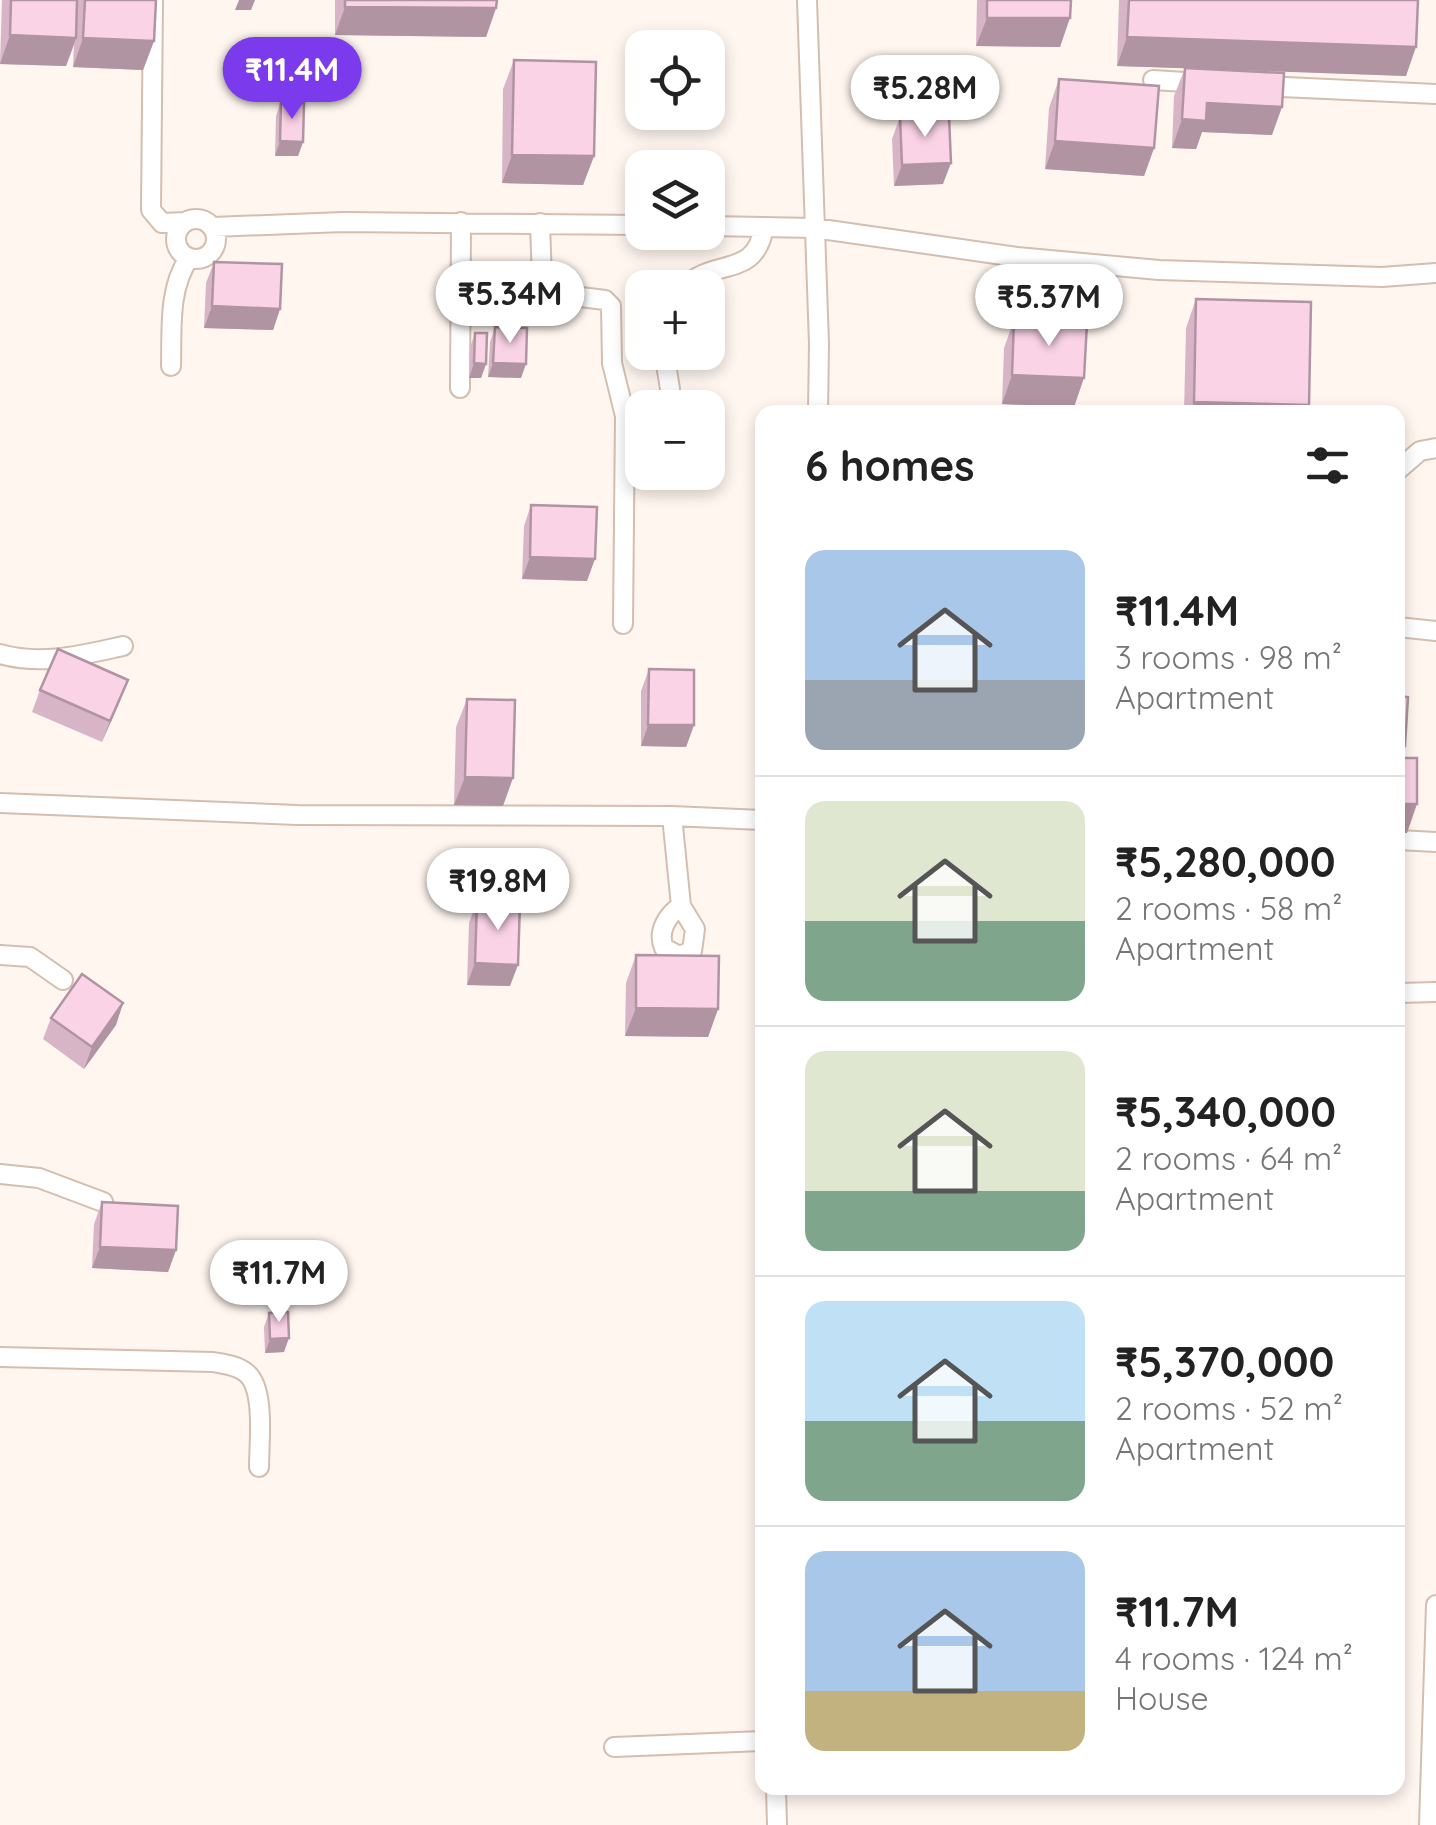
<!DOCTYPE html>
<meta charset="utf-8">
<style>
:root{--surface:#fff;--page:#f2f2f2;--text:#222;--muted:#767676;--line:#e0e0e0;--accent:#7c3aed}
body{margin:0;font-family:Quicksand,sans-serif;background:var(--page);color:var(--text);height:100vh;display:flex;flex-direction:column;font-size:38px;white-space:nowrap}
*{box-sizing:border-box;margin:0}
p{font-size:32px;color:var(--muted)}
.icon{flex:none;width:55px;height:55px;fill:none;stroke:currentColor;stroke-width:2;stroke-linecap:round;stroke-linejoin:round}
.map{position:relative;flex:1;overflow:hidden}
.details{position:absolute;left:755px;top:405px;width:650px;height:1390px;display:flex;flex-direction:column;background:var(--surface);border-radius:20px;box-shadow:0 5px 15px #0003}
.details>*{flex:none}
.fabs{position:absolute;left:625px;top:30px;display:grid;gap:20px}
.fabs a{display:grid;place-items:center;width:100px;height:100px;border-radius:20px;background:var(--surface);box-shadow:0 5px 15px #0003;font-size:50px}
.price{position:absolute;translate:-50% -85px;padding:0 22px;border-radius:35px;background:#fff;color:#222;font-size:32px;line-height:65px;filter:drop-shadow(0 2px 5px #0008)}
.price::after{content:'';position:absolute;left:50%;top:60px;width:30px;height:22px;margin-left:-15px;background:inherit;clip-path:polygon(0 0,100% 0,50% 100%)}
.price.selected{background:var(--accent);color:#fff}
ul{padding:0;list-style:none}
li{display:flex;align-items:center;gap:30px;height:250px;padding:0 50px}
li+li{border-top:2px solid var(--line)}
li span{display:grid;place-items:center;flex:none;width:280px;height:200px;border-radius:20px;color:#555}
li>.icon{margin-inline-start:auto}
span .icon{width:120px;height:120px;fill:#fffc;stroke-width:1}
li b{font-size:42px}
h2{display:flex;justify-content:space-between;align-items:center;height:120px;padding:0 50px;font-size:42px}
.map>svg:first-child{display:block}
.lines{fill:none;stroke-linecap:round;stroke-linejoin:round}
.street-casing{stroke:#d3beaf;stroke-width:22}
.street{stroke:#fff;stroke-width:18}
.wall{fill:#d8b5c6}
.shaded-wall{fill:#b094a1}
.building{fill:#fbd3e6;stroke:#b094a1;stroke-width:2.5}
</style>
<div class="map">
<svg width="1436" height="1825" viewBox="0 0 1436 1825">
<rect width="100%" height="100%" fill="#fff6f0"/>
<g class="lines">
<g class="street-casing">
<path id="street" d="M153 0 151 210 162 223 185 222
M807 0 819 344 818 412
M1153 80 1201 83
M1262 86 1436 94
M176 239a20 20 0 1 1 40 0a20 20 0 1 1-40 0Z
M540 223 542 280 548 293 605 300 611 306 612 363 625 416 623 624
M708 226 814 228 1017 257 1159 270 1382 277 1436 273
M213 227 343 222 642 225
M683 288C716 256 755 280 764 227
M664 352 670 389
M171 366C172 329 168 289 189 258
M460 388 461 222
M1398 470 1420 451 1436 448
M1398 627 1436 631
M0 654C42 666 82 655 123 646
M0 803 297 815 672 816 762 820
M672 816 681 906 695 929 692 951 679 956 664 948C657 932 667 915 681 906
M1398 840 1436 842
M0 955 30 957 63 980
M1398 993 1436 992
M0 1174 39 1178 103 1202
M0 1357 213 1362C224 1364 236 1365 245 1372 266 1386 259 1443 259 1467
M614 1747 762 1741
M776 1788 777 1825
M1429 1825 1436 1605"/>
</g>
<use href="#street" class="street"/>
</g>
<path class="wall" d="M2 0H156L154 41 143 70 73 67 74 45 66 66 0 64Z
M335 0H497L496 8 486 37 335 35Z
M977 0H1071L1060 47 976 46Z
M1119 0H1418L1406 76 1194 68 1272 135 1202 132 1196 149 1172 148 1174 96 1185 68 1117 66Z
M514 60 594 156 583 185 502 183 503 89Z
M1059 79 1154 148 1144 176 1045 169 1049 108Z
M281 101 303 142 298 156H275L276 116Z
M900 117 943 184 894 186 892 139Z
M214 262 280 309 273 330 204 328 206 283Z
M1196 299 1309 405 1306 412H1184L1186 328Z
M1014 320 1074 407 1002 404 1004 348Z
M495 327 521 378 488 377 490 342Z
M475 333 486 364 481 378H469L470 347Z
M531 505 587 581 522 579 524 526Z
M649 669 694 725 686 747 641 746V691Z
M128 680 102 742 32 712 40 690Z
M467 699 503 806 454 805 456 727Z
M477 901 510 986 467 985 469 923Z
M636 955 718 1009 708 1037 625 1036 626 983Z
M123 1003 116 1025 84 1069 43 1039 51 1018Z
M102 1202 176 1250 168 1272 92 1268 94 1224Z
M269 1313 284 1352 265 1353 264 1327Z"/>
<path class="shaded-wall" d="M239 0H255L251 10H235Z
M345 7 496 8 486 37 335 35Z
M987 18H1070L1060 47 976 46Z
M10 35 76 38 66 66 0 64Z
M1127 37 1416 47 1406 76 1117 66Z
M83 38 154 41 143 70 73 67Z
M1207 103 1282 107 1272 135 1202 132 1196 149 1172 148 1182 119Z
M280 141 303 142 298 156H275Z
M1055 141 1154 148 1144 176 1045 169Z
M512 155 594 156 583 185 502 183Z
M951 163 943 184 894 186 902 165Z
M212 306 280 309 273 330 204 328Z
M474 363 486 364 481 378H469Z
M493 363 526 364 521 378 488 377Z
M1012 375 1084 378 1074 407 1002 404Z
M1194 402 1309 405 1306 412H1190Z
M530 557 595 559 587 581 522 579Z
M128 680 120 701 102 742 110 721Z
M648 725H694L686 747 641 746Z
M1398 746H1405L1398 766Z
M465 777 513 778 503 806 454 805Z
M1398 804H1417L1407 833H1398Z
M475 963 518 965 510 986 467 985Z
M123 1003 116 1025 84 1069 92 1047Z
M636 1008 718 1009 708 1037 625 1036Z
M100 1247 176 1250 168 1272 92 1268Z
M289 1338 284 1352 265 1353 270 1339Z"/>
<path class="building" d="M11 0H77L76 38 10 35Z
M85 0H156L154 41 83 38Z
M345 0H497L496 8 345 7Z
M987 0H1071L1070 18H987Z
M1129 0H1418L1416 47 1127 37Z
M514 60 596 62 594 156 512 155Z
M1185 68 1284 73 1282 107 1207 103 1206 121 1182 119Z
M1059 79 1159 86 1154 148 1055 141Z
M281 101 304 102 303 142 280 141Z
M949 116 951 163 902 165 900 117Z
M214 262 282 264 280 309 212 306Z
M1196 299 1311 302 1309 405 1194 402Z
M1014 320 1087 323 1084 378 1012 375Z
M495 327 527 328 526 364 493 363Z
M475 333H487L486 364 474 363Z
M531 505 597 507 595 559 530 557Z
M58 649 128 680 110 721 40 690Z
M649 669 694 670V725H648Z
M1398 696 1408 697 1405 746H1398Z
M467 699 515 700 513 778 465 777Z
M1398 758H1417V804H1398Z
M477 901 520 903 518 965 475 963Z
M636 955 719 956 718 1009 636 1008Z
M82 974 123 1003 92 1047 51 1018Z
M102 1202 178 1206 176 1250 100 1247Z
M288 1312 289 1338 270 1339 269 1313Z"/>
</svg>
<div class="fabs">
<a><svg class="icon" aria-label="locate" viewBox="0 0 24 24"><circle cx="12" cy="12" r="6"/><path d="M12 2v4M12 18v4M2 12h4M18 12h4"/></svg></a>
<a><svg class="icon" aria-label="layers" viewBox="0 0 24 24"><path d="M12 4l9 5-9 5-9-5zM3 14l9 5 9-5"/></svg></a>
<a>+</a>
<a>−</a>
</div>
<b class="price selected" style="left:292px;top:122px">₹11.4M</b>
<b class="price" style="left:925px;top:140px">₹5.28M</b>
<b class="price" style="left:510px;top:346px">₹5.34M</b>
<b class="price" style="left:1049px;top:349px">₹5.37M</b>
<b class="price" style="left:498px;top:933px">₹19.8M</b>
<b class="price" style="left:279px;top:1325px">₹11.7M</b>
<section class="details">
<h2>6 homes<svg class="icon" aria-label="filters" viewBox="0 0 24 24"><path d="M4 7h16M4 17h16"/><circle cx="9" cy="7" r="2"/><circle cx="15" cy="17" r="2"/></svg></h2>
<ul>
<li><span style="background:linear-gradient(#a9c7e8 65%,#9aa5b1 0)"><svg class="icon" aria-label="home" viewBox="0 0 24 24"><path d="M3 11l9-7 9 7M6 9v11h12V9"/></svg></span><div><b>₹11.4M</b><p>3 rooms · 98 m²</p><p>Apartment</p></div></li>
<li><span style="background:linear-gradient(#dfe7d0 60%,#7fa58c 0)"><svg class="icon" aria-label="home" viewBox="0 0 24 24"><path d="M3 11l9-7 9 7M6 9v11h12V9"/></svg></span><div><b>₹5,280,000</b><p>2 rooms · 58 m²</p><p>Apartment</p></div></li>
<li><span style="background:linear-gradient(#dfe7d0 70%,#7fa58c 0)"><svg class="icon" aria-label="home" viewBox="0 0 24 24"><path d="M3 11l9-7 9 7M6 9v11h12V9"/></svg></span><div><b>₹5,340,000</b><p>2 rooms · 64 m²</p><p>Apartment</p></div></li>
<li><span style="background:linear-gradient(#bfe0f5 60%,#7fa58c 0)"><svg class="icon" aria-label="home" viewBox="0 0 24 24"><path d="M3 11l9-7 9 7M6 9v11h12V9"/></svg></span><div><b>₹5,370,000</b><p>2 rooms · 52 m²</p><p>Apartment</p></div></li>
<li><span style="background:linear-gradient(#a9c7e8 70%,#c2b280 0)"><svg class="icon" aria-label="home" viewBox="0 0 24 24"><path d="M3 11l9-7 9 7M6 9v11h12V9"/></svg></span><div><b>₹11.7M</b><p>4 rooms · 124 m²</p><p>House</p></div></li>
</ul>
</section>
</div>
